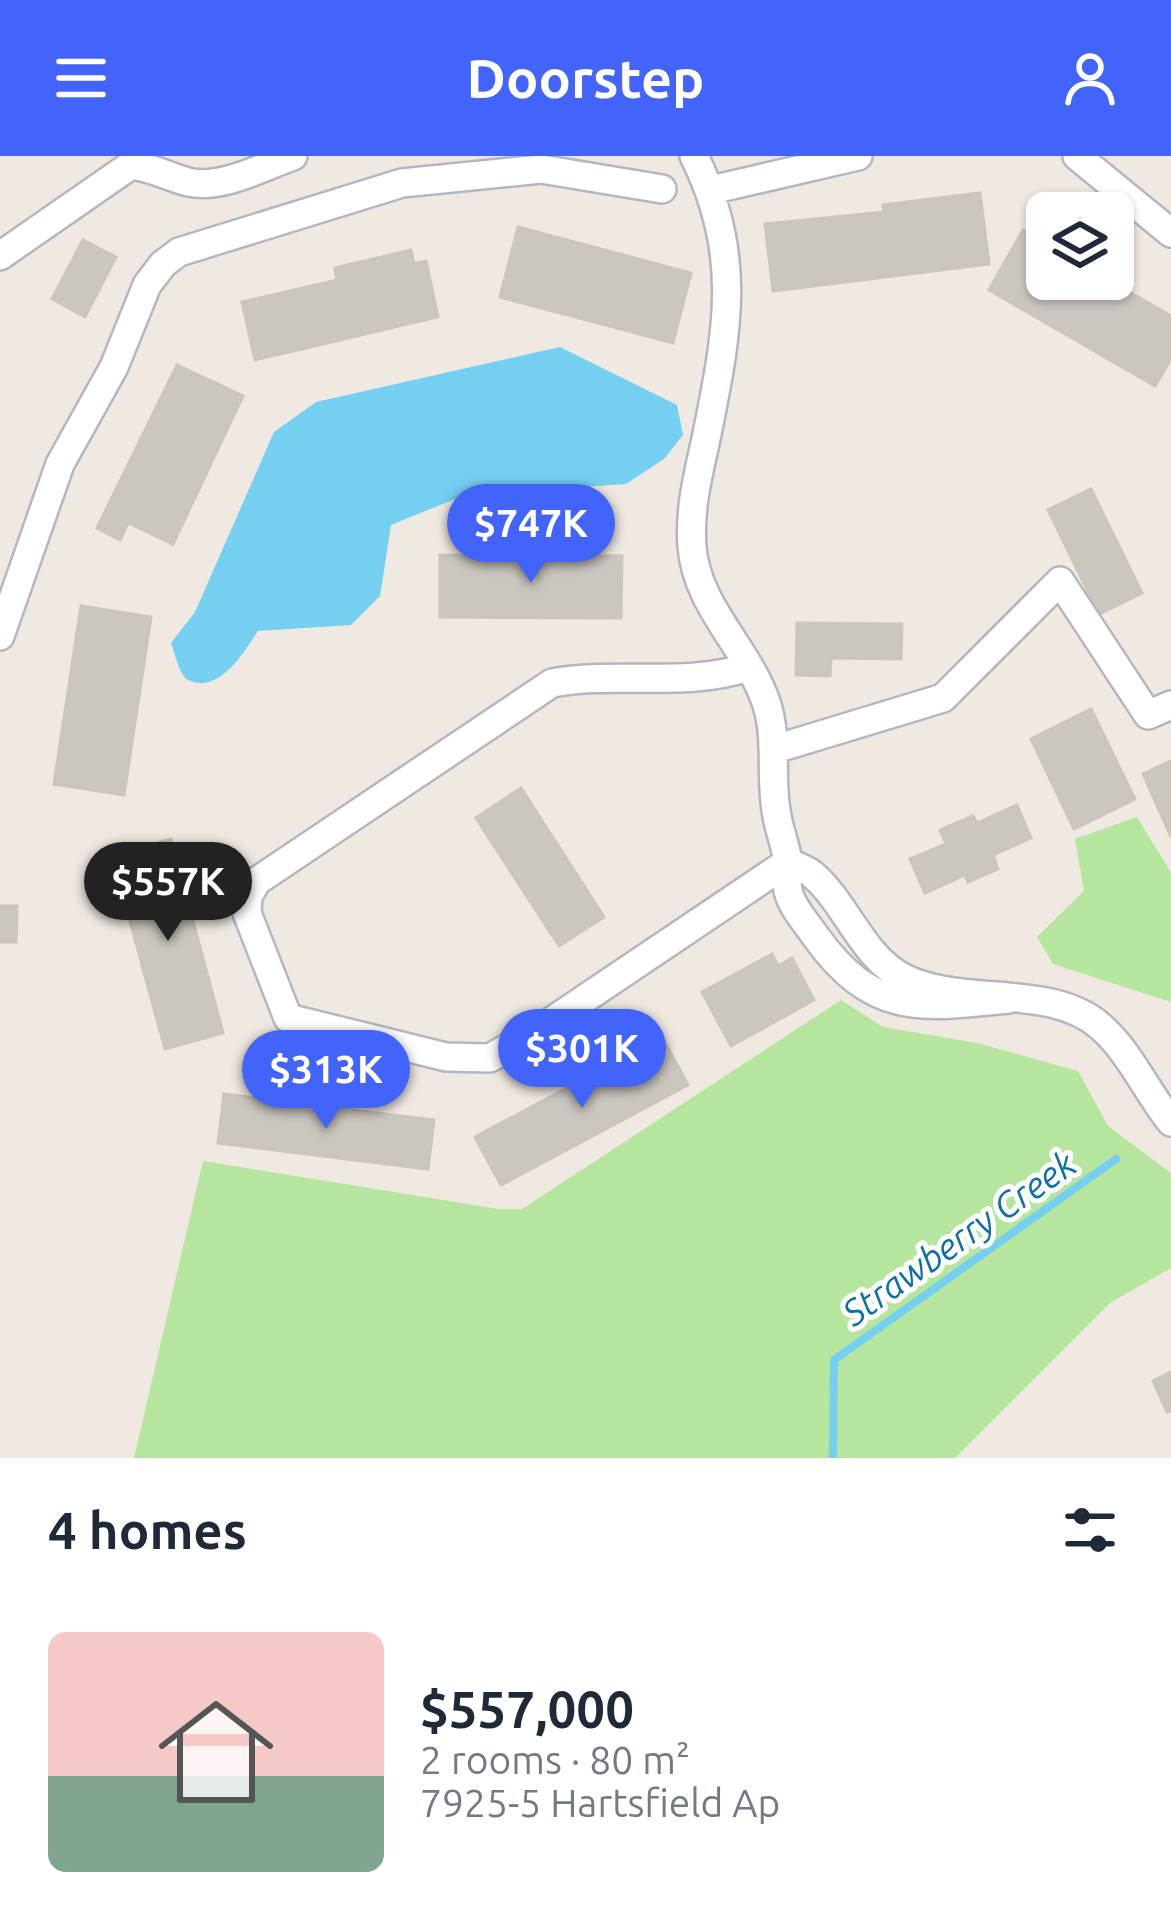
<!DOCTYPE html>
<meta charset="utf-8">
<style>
:root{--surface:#fff;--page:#f2f2f3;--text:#1f2937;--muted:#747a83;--line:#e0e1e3;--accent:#4264fb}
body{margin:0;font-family:Ubuntu,sans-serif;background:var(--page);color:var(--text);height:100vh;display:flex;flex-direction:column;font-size:45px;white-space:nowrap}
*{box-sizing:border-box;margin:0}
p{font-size:39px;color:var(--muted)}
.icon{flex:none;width:66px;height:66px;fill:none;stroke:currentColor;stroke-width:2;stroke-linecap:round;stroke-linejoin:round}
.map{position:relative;height:1302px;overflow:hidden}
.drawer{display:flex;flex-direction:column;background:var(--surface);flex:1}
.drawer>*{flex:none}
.controls{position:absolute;left:1026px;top:36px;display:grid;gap:24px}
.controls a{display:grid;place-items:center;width:108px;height:108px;border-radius:18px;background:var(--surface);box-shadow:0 3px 9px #0004;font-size:60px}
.price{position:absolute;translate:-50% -102px;padding:0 27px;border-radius:42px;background:var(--accent);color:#fff;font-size:39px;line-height:78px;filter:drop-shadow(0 3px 6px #0008)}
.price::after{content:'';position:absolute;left:50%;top:72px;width:36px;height:27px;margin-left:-18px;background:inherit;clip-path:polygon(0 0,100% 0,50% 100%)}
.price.selected{background:#222;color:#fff}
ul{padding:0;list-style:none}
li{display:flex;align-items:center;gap:36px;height:300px;padding:0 48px}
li+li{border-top:3px solid var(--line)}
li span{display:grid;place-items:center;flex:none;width:336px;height:240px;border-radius:18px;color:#555}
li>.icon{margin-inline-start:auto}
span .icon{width:144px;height:144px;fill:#fffc;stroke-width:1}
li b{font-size:51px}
h2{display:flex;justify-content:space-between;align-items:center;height:144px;padding:0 48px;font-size:51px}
header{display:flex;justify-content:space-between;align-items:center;height:156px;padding:0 48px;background:var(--accent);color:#fff;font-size:54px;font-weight:600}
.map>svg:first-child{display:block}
.green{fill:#b6e59e}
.water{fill:#75cff0}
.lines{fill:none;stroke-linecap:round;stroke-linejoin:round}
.stream{stroke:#75cff0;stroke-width:8}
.building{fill:#cbc7bf;stroke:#cbc5ba;stroke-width:3}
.street-casing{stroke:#b4b7c1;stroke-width:32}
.street{stroke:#fff;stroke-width:27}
.labels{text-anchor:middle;stroke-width:10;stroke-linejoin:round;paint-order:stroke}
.water-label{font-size:36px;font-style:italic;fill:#0d6fa3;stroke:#fff}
</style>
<header><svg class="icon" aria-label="menu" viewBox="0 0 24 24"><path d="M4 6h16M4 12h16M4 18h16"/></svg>Doorstep<svg class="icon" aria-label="person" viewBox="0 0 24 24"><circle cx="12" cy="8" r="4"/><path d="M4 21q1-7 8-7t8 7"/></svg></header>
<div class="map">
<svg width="1171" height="1302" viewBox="0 0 1171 1302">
<rect width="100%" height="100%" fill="#efe9e1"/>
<path class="green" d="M1137 661 1171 717V846L1053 808 1037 781 1084 735 1075 683Z
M841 844 883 871 977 887 1078 915 1108 970 1171 1017V1112L1110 1147 955 1302H134L203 1005 498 1053H522Z"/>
<path class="water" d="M560 191 677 249 683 279 664 303 626 328 465 339 391 369 380 440 351 469 258 475C245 494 220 539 188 524 179 519 175 497 171 487L195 456 274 276 316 246Z"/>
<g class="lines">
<path class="stream" d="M833 1302 834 1204 1116 1003"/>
</g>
<path class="building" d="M980 37 989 108 773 135 765 68 884 56 883 49Z
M518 71 691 117 673 187 500 141Z
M1023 74 1047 88V123H1107L1171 160V203L1155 230 989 134Z
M83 84 116 101 85 161 52 143Z
M411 94 414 108 426 105 438 161 255 204 242 146 337 124 335 112Z
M177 209 243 240 173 388 128 367 120 384 97 372Z
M1091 333 1142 437 1099 458 1048 354Z
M440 399 622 400 621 462 440 461Z
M81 450 151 461 124 639 54 628Z
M797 467 902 468 901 503 831 502 830 520 796 519Z
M1091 553 1135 643 1074 673 1031 583Z
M1171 605V681L1143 618Z
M521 632 604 761 559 790 476 662Z
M1017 649 1031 682 993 699 998 713 968 726 965 719 925 737 910 703 946 688 940 674 973 660 977 667Z
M171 683 223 877 165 893 112 699Z
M0 750H17L16 786H0Z
M772 798 778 810 792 802 814 844 731 890 702 836Z
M662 881 688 929 501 1029 475 981Z
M224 938 434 964 428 1013 218 987Z
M1171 1216V1255L1167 1256 1153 1225Z"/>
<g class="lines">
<g class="street-casing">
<path id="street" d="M694 0C744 100 727 178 706 283 698 319 689 354 692 391 697 451 747 491 766 546 778 581 770 618 776 654 778 672 786 689 788 707 789 716 786 726 788 734 791 751 807 767 816 781 873 860 921 852 1009 843
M1077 0 1171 77
M131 9C152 11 168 21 188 26 221 34 262 11 293 0
M711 34 858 0
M0 100 131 9
M0 480 60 308 114 211 147 129 163 108 179 96 402 27 541 13 662 33
M748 511C685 532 617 515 552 527L257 725 248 740 247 757 288 862 446 901 490 902 540 873 788 706
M775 593 943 542 1060 425 1148 559 1171 549
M788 706C795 710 807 713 813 719 847 748 862 801 904 822 962 851 1051 827 1100 870 1130 896 1146 935 1171 966"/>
</g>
<use href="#street" class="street"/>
</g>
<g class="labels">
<g class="water-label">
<text transform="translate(959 1082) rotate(-35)" y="13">Strawberry Creek</text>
</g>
</g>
</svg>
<div class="controls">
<a><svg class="icon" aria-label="layers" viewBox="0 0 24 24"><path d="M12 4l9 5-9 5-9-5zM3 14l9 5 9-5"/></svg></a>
</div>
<b class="price" style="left:531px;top:430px">$747K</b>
<b class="price selected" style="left:168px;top:788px">$557K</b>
<b class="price" style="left:582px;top:955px">$301K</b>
<b class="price" style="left:326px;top:976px">$313K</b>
</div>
<section class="drawer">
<h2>4 homes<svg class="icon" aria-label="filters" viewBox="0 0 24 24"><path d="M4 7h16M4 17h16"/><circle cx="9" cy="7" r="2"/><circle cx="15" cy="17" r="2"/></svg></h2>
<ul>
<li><span style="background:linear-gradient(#f6c9c9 60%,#7fa58c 0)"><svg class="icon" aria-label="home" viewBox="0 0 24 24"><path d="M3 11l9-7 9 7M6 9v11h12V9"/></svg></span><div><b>$557,000</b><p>2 rooms · 80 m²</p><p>7925-5 Hartsfield Ap</p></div></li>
</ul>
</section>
